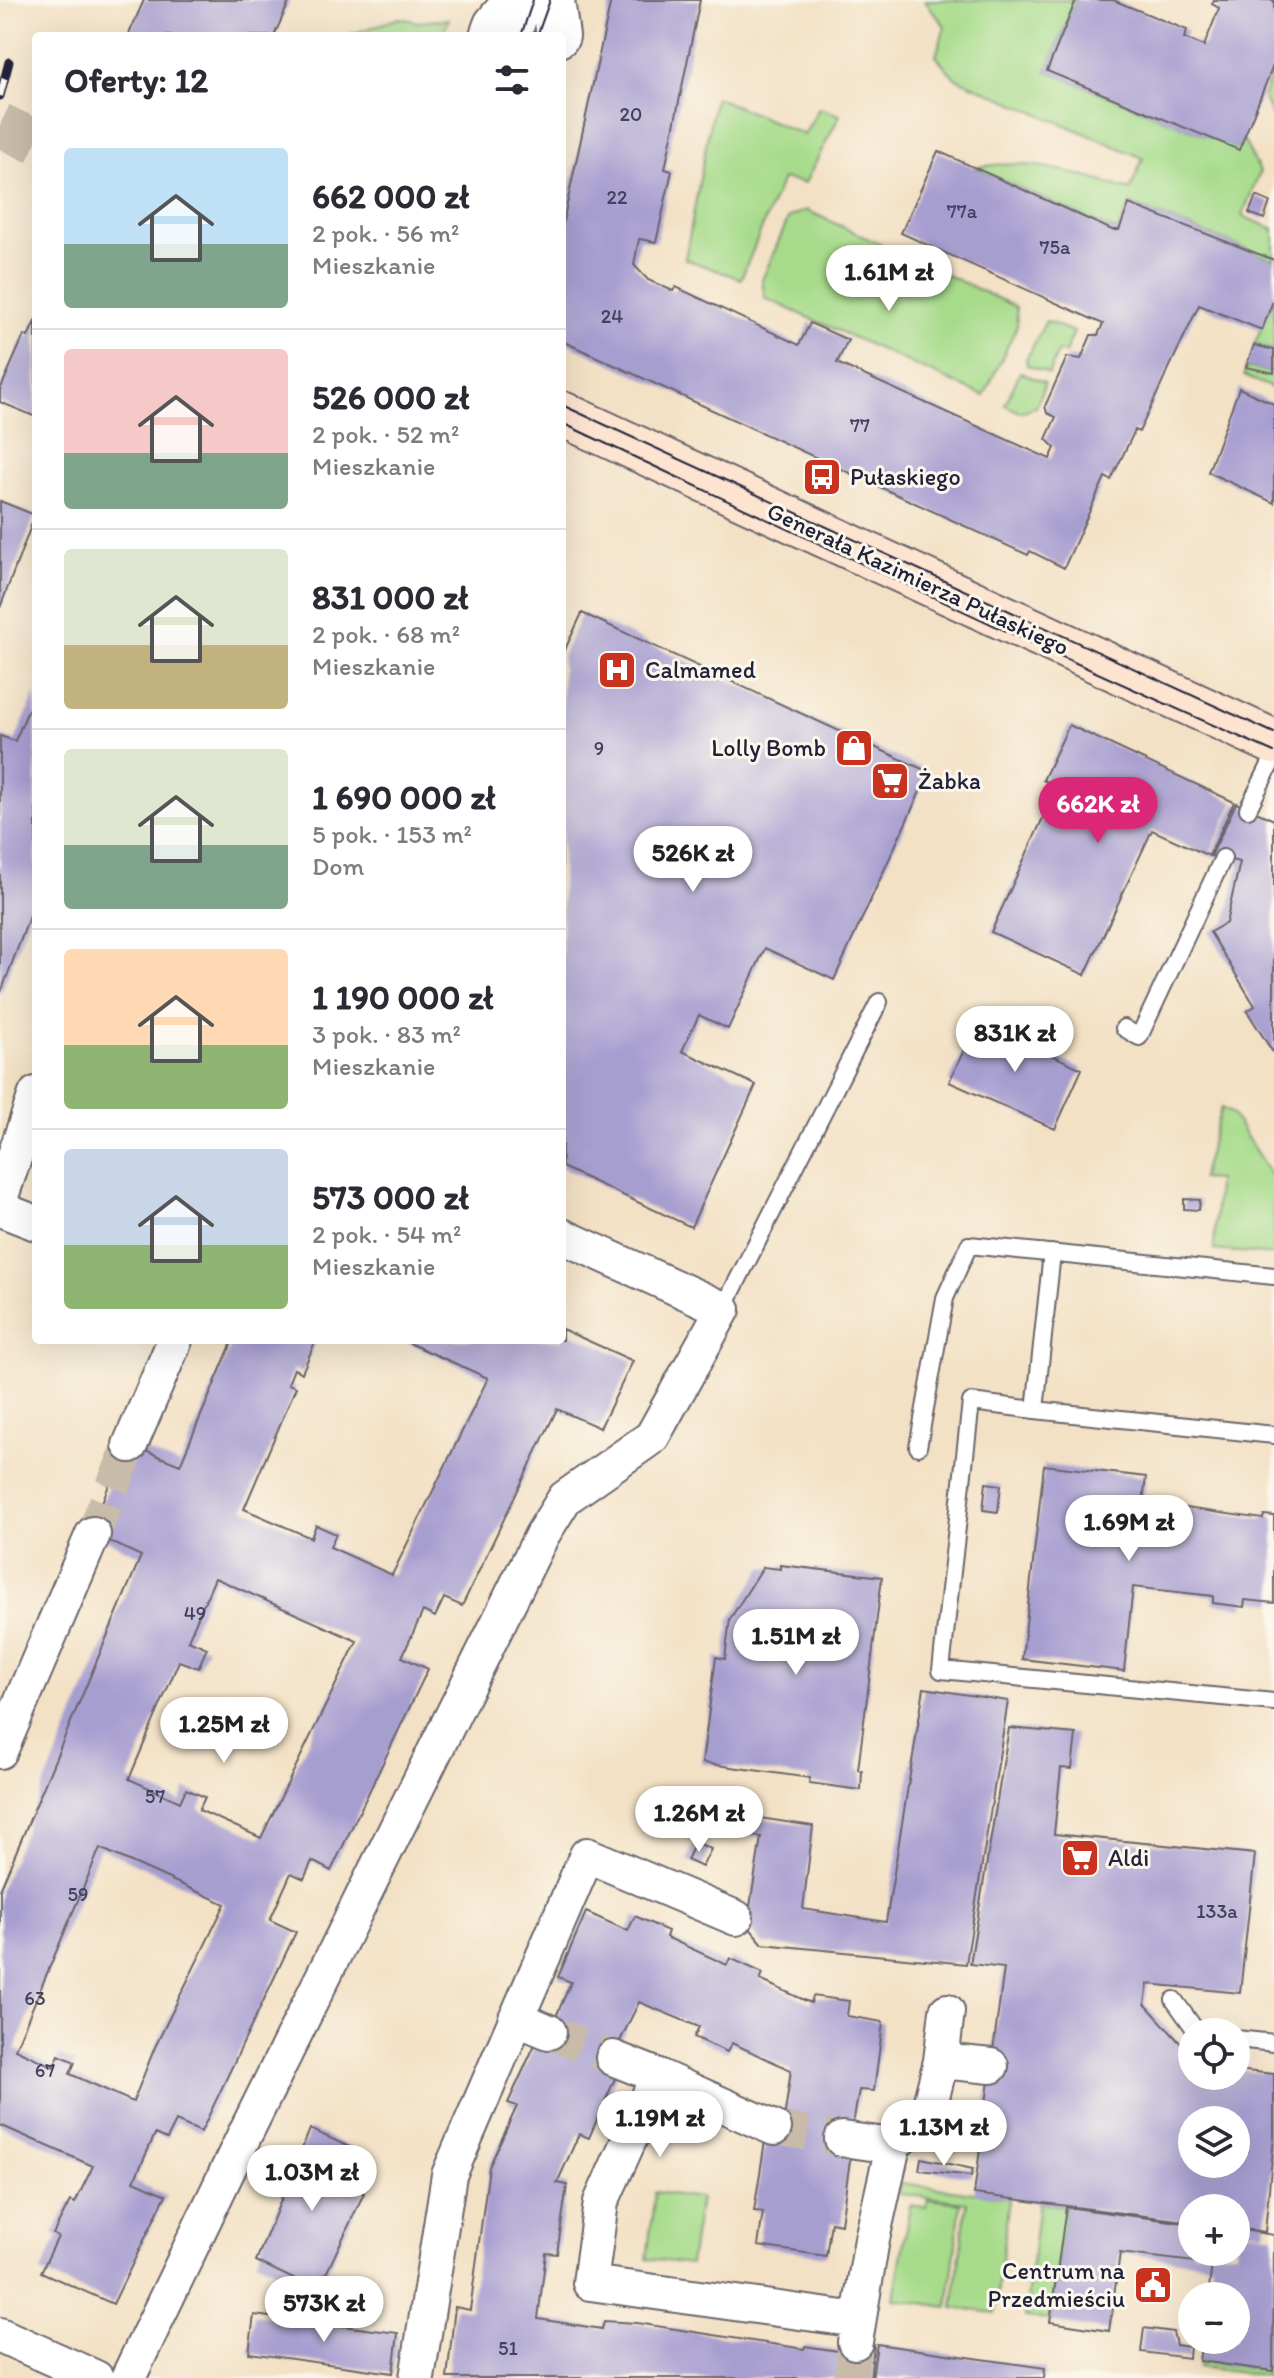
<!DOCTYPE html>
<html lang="pl">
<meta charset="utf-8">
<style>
:root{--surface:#fff;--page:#f2f2f3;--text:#2b2b33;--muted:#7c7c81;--line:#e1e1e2;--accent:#db2777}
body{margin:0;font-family:Itim,sans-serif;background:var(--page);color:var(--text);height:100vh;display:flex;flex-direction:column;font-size:30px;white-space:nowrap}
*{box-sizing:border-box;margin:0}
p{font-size:26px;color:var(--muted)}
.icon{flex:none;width:44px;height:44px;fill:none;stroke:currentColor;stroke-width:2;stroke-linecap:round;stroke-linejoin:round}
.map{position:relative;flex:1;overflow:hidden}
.side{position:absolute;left:32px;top:32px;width:534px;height:1312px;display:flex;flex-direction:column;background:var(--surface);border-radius:8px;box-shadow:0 8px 32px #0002}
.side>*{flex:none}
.tools{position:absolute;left:1178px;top:2018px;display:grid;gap:16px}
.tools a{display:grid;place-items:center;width:72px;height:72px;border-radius:50%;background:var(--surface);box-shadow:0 8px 32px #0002;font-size:40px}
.price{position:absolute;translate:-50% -68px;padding:0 18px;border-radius:28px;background:#fff;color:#222;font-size:26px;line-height:52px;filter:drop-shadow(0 2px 4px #0008)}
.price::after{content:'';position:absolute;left:50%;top:48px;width:24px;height:18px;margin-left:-12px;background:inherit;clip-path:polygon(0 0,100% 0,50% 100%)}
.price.selected{background:var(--accent);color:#fff}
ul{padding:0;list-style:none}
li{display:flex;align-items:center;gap:24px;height:200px;padding:0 32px}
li+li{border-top:2px solid var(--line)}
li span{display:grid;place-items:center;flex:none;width:224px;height:160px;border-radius:8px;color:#555}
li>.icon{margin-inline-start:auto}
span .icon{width:96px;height:96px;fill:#fffc;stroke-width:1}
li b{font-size:34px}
h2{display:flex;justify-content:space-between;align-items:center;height:96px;padding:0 32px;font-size:34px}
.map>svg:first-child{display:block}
.green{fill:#a7db8b;stroke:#647e63;stroke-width:2}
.building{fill:#a79ed0;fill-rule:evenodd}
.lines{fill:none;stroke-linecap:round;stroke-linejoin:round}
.minor-tunnel{stroke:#c9bba9;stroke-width:34;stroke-dasharray:34 17;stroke-linecap:butt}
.secondary-tunnel{stroke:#c9bba9;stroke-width:44;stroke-dasharray:44 22;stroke-linecap:butt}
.service-casing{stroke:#6b656b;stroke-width:20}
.minor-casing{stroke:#6b656b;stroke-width:38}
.tertiary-casing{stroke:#6b656b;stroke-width:46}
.secondary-casing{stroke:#6b656b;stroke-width:48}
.service{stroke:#fff;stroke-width:16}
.minor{stroke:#fff;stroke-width:34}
.tertiary{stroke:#fff;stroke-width:42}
.secondary{stroke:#fde4d0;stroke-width:44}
.tram{stroke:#22223b;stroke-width:2}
.rail-casing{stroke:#22223b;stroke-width:9}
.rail{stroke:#fbf7ec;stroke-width:6;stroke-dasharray:18;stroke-linecap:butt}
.labels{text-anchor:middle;stroke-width:6;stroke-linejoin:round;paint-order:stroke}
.number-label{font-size:20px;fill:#434160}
.poi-label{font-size:24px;fill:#22223b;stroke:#fbf7ec;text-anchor:start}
.street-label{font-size:24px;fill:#22223b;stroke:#fbf7ec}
</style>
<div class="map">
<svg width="1274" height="2378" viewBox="0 0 1274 2378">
<rect width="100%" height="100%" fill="#fbf7ec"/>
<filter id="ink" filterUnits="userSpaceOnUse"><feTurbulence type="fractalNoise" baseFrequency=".0125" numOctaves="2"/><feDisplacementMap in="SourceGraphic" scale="16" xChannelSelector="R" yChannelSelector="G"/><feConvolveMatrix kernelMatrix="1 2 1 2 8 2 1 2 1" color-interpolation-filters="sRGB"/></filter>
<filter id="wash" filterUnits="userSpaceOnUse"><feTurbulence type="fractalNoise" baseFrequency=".006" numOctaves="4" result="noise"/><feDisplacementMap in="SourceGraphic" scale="32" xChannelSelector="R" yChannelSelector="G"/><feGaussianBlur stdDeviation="1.8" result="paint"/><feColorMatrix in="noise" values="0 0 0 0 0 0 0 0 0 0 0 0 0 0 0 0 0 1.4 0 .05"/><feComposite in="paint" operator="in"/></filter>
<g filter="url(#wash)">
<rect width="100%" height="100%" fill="#f3e1c5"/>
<path class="green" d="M924 0H1076L1047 71 1238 149 1243 139 1260 172 1242 216 1274 229V260L1130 204 1119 230H1112L975 168C1026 156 1082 175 1130 190L1143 158 955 78 936 56 945 26Z
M399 18 418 22 449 19 442 36H346Z
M1274 69V120L1263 98Z
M715 97 804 135 819 108 840 115 805 183 782 179 741 279 685 259Z
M806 210 1016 307 1017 326 984 396 765 298 762 280 789 217Z
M1274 298V350L1254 345Z
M1046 321 1074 332 1065 353 1058 351 1049 374 1027 365 1026 359Z
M1246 367 1274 373V389L1244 376Z
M1020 372 1045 383 1036 407 1020 412 1005 405Z
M1221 1108 1232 1114 1274 1180V1255L1214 1250 1217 1180 1201 1179Z
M901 2183 1009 2198 995 2313 953 2308 967 2202 899 2194Z
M655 2192 700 2198 690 2264 647 2259Z
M928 2199 961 2203 948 2307 894 2299 910 2205 926 2207Z
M1039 2202 1066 2207 1050 2320 1025 2317Z
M1199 2361 1274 2371V2377L1199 2367Z"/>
<g id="blocks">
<path class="building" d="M144 0H290L274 36H128Z
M611 0H700L665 169 672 171 656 242 639 239 634 265 648 280 673 291 676 287 799 345 810 323 848 340 837 363 1050 459 1055 448 1046 439 1056 417 1047 413 1045 406 1067 357 1081 359 1091 335H1098L1103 324 901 233 938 151 1112 230H1119L1129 204 1274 260V298L1262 330 1199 305 1139 432 1135 430 1111 480 1105 477 1064 568 1030 551 1028 555 562 341V227Z
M1076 0H1113L1187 30 1184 38 1204 46 1219 8 1212 4 1214 0H1274V63L1239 150 1047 71Z
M1256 196 1270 202 1264 219 1249 213Z
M36 319V417L0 402V390L24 335 28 337Z
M1254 345 1274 350V373L1246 367Z
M1239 388 1274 404V503L1208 472Z
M0 501 35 515 0 608Z
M582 613 929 772 834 980 765 948 728 1029 699 1015 682 1051 756 1085 691 1227 562 1167V656Z
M36 692V899L0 995V736L15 741Z
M1069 725 1234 802 1209 856 1152 830 1085 975 991 932 1057 787 1043 780Z
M1236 803 1274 820V1054L1247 1011 1255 1006 1210 932 1226 923 1240 862 1211 856Z
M980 1016 1005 1026 1002 1032 1082 1069 1055 1129 949 1082Z
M1184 1199 1200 1200 1199 1210 1184 1209Z
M562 1329 633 1361 600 1428 557 1409 462 1606 444 1598 435 1617 423 1611 402 1657 428 1669 331 1871 312 1861 304 1879 291 1873 270 1920 296 1932 201 2132 176 2121 167 2139 155 2134 134 2181 166 2195 113 2304 41 2272 58 2237 53 2234 70 2201 75 2203 93 2166 0 2125V1890L141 1556 90 1532 126 1443 180 1465 233 1340H316L302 1373 294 1369 288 1384 296 1387 244 1509 311 1538 316 1525 336 1534 330 1547 392 1575 488 1378 402 1340H562ZM215 1578 357 1641 261 1838 199 1810 205 1797 186 1789 180 1802 129 1779 179 1661 198 1668 207 1648 188 1640ZM100 1848 225 1904 155 2047 133 2102 70 2074 75 2062 59 2055 54 2067 15 2049Z
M1044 1465 1146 1477 1143 1502 1263 1519 1264 1515 1274 1516V1603L1245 1600 1244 1607 1213 1603V1596L1133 1587 1124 1671 1022 1659Z
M986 1483 1001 1485 998 1512 983 1510Z
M780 1565 882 1577 858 1770 862 1771 861 1790 809 1783 810 1778 702 1763 716 1657 725 1659 730 1619 763 1567 780 1569Z
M924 1688 1008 1701 966 1964 763 1944 747 1925 761 1837 663 1822 666 1804 813 1826 803 1909 886 1922Z
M1009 1728 1076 1734 1072 1769 1061 1768 1054 1834 1255 1854 1240 1993 1148 1984 1145 2004 1192 2056V2076H1236V2070L1274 2074V2136L1265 2232 1236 2228V2208H1192V2222L974 2194 1004 1968 970 1964ZM1192 2120H1236V2164H1192Z
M695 1842 711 1849 702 1867 687 1860Z
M586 1912 628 1931 635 1916 668 1931 666 1937 727 1965 730 1958 763 1973 760 1980 811 2003 813 1996 849 2001 847 2016 883 2022 874 2091 859 2090 853 2124 845 2122 840 2152 851 2153 841 2224 831 2222 826 2256 758 2246 763 2212 754 2211 765 2141 776 2112 785 2113 791 2070 732 2043 727 2052 694 2037 699 2027 639 2002 619 2043 617 2074 589 2138 579 2134 557 2183 567 2185 557 2254 546 2253 538 2319 602 2329 604 2321 637 2323 804 2349 805 2346 839 2351 841 2340 874 2345 870 2378H447L455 2307 470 2310 489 2167 517 2106 508 2103 538 2038 545 2042 571 1982 558 1977Z
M310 2129 354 2149 339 2182 364 2193 318 2291 256 2261Z
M921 2158 973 2169 971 2176 919 2170Z
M1066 2207 1192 2224V2252H1236V2229L1274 2235 1273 2371 1199 2361 1202 2340H1236V2296H1208L1212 2264 1120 2253 1109 2331 1050 2322Z
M254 2315 398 2333 393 2373 249 2353Z
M1144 2328 1173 2332 1176 2345 1190 2347 1189 2358 1141 2352Z
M877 2344 1045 2368 1044 2378H872Z"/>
</g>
</g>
<g filter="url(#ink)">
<use href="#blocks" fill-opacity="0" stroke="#6b656b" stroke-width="2"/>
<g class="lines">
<path class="minor-tunnel" d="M93 1534 130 1445
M549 2032 613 2058
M774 2128 842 2139
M851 2378 855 2342"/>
<path class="secondary-tunnel" d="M0 125 36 142"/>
<g class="service-casing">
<path id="service" d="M523 36 534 0
M1248 809 1274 757
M1124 1028 1139 1037 1223 858
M1052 1253 1035 1410 971 1402 941 1670 1274 1702
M723 1309 879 1002
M1035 1410 1274 1435
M918 1447 945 1298 969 1245 1274 1276
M1174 2000 1197 2032
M1236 2039 1274 2043"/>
</g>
<g class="minor-casing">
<path id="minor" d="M0 1199 36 1094
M0 1209 36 1223
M130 1445 175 1340
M0 1751 93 1534
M516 2018 549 2032
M613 2058 658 2076
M941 2061 991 2066
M774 2128 658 2076 601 2202 590 2283 858 2320
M842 2139 893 2146
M0 2335 96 2378
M855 2342 872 2239 893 2146 929 2109 941 2061 947 2011
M128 2378 246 2132 542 1535 565 1498 652 1437 723 1309 562 1236
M417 2378 449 2175 587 1855 736 1918"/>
</g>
<g class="tertiary-casing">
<path id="tertiary" d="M553 0 558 36
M491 36 495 25 516 0"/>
</g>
<g class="secondary-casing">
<path id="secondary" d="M562 414 1274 742"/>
</g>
<use href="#service" class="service"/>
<use href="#minor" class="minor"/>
<use href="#tertiary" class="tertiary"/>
<use href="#secondary" class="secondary"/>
<path class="tram" d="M521 36 533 0
M537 36 550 0
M562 405 1274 733
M562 423C799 534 1035 647 1274 752"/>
<g class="rail-casing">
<path id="rail" d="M0 96 9 62"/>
</g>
<use href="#rail" class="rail"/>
</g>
</g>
<defs>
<g id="bus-square" transform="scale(2)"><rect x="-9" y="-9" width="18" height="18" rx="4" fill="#c8321e" stroke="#fbf7ec"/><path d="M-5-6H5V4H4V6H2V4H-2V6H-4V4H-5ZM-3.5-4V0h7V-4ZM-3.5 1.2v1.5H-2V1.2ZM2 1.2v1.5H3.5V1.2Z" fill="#fff"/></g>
<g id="hospital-square" transform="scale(2)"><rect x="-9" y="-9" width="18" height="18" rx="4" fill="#c8321e" stroke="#fbf7ec"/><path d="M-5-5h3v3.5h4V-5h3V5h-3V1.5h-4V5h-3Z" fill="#fff"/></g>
<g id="shop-square" transform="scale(2)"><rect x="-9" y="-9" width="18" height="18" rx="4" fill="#c8321e" stroke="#fbf7ec"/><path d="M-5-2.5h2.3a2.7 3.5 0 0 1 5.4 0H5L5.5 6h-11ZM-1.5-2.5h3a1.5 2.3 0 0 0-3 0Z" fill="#fff"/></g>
<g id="supermarket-square" transform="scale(2)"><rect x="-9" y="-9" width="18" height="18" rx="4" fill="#c8321e" stroke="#fbf7ec"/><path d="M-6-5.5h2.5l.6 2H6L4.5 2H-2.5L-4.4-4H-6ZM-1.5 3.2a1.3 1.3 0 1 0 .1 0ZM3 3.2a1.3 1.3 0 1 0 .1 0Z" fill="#fff"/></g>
<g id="civic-square" transform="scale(2)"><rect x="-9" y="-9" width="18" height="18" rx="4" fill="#c8321e" stroke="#fbf7ec"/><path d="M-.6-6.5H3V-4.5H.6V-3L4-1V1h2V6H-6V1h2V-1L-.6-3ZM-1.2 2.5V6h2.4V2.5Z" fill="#fff"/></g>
</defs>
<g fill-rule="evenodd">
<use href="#bus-square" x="822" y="477"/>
<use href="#hospital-square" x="617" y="670"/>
<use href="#shop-square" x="854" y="748"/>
<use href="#supermarket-square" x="890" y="781"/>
<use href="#supermarket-square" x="1080" y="1858"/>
<use href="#civic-square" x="1153" y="2285"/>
</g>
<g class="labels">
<g class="number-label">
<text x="631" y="121">20</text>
<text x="617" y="204">22</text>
<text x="962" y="218">77a</text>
<text x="1055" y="254">75a</text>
<text x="612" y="323">24</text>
<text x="860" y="432">77</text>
<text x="599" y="755">9</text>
<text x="195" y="1620">49</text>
<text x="155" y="1803">57</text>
<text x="78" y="1901">59</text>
<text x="1217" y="1918">133a</text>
<text x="35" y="2005">63</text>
<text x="45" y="2077">67</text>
<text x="508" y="2355">51</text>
</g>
<g class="poi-label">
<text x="850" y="485">Pułaskiego</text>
<text x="645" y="678">Calmamed</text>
<text x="826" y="756" text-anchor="end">Lolly Bomb</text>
<text x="918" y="789">Żabka</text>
<text x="1108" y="1866">Aldi</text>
<text x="1125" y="2279" text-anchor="end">Centrum na<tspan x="1125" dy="28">Przedmieściu</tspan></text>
</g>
<g class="street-label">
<text transform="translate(918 579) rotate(25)" y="8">Generała Kazimierza Pułaskiego</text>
</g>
</g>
</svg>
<div class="tools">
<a><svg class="icon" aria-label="locate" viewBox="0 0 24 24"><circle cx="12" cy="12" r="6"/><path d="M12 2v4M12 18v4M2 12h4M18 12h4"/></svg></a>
<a><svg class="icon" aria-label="layers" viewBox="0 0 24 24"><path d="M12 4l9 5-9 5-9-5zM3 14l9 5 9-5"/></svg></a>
<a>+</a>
<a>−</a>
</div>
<b class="price" style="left:889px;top:313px">1.61M zł</b>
<b class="price selected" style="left:1098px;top:845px">662K zł</b>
<b class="price" style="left:693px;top:894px">526K zł</b>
<b class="price" style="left:1015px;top:1074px">831K zł</b>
<b class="price" style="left:1129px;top:1563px">1.69M zł</b>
<b class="price" style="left:796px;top:1677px">1.51M zł</b>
<b class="price" style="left:224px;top:1765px">1.25M zł</b>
<b class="price" style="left:699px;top:1854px">1.26M zł</b>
<b class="price" style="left:660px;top:2159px">1.19M zł</b>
<b class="price" style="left:944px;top:2168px">1.13M zł</b>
<b class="price" style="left:312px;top:2213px">1.03M zł</b>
<b class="price" style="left:324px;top:2344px">573K zł</b>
<section class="side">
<h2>Oferty: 12<svg class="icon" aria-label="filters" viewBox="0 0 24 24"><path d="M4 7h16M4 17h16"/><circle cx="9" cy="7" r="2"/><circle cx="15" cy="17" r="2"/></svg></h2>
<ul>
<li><span style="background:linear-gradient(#bfe0f5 60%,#7fa58c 0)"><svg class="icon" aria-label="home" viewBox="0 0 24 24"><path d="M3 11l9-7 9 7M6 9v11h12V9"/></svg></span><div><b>662 000 zł</b><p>2 pok. · 56 m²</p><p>Mieszkanie</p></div></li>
<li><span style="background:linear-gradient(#f6c9c9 65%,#7fa58c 0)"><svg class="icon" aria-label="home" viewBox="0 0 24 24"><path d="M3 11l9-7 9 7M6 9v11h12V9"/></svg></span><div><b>526 000 zł</b><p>2 pok. · 52 m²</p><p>Mieszkanie</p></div></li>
<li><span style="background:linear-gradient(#dfe7d0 60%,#c2b280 0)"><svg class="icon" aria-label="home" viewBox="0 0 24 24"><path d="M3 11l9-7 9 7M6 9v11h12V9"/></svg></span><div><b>831 000 zł</b><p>2 pok. · 68 m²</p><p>Mieszkanie</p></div></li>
<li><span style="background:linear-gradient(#dfe7d0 60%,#7fa58c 0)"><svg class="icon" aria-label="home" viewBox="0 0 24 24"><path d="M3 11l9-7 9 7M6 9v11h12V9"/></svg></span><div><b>1 690 000 zł</b><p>5 pok. · 153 m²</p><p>Dom</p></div></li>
<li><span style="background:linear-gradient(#ffd9b3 60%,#8fb573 0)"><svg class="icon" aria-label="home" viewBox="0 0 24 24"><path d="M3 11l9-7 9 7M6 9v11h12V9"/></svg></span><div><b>1 190 000 zł</b><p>3 pok. · 83 m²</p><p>Mieszkanie</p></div></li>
<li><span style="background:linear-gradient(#c9d6e8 60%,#8fb573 0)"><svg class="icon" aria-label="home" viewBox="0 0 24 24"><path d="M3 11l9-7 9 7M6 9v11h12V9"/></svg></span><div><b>573 000 zł</b><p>2 pok. · 54 m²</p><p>Mieszkanie</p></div></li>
</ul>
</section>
</div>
